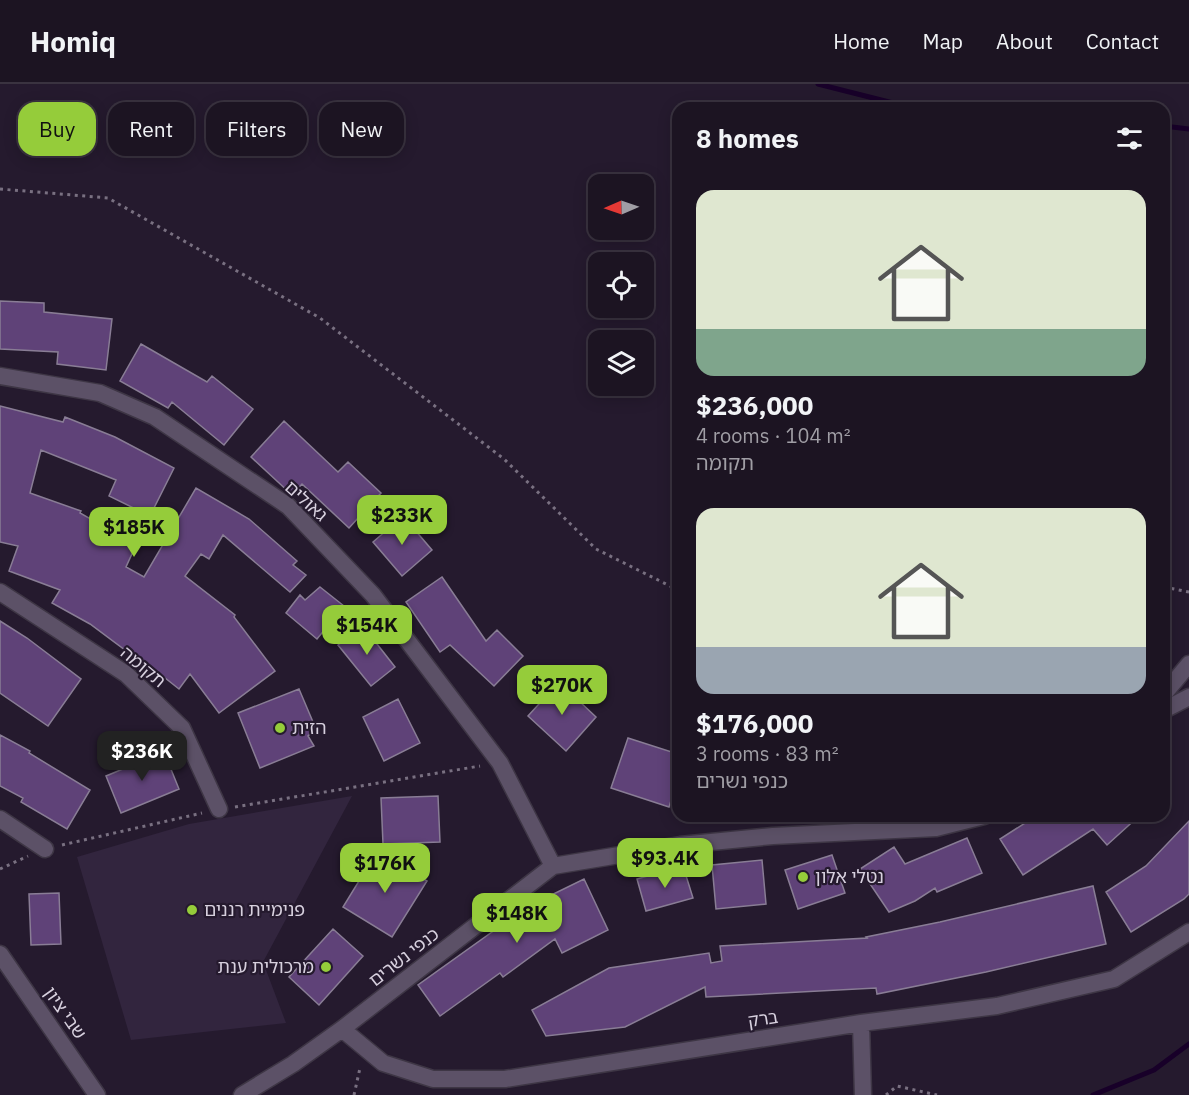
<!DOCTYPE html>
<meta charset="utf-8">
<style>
:root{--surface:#1c1422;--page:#251d2a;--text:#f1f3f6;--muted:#a09ea5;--line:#3a3340;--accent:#95cc3a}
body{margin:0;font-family:"IBM Plex Sans","Noto Sans Hebrew",sans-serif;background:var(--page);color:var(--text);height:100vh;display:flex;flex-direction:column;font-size:22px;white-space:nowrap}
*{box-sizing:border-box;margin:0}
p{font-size:20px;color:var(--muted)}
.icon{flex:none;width:33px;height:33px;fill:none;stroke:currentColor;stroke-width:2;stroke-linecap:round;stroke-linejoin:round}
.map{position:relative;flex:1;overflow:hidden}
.details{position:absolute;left:672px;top:18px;width:498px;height:720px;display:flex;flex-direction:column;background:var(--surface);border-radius:18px;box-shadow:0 3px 15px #0003,0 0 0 2px var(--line)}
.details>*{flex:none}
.hud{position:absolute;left:18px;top:18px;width:564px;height:54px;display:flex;gap:12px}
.needle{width:39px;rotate:268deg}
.controls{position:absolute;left:588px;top:90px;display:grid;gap:12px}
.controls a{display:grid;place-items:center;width:66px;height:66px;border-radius:12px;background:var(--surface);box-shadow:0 3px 15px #0003,0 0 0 2px var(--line);font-size:30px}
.price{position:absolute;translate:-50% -51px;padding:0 14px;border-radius:12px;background:var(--accent);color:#111;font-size:20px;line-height:39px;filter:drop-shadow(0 2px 3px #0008)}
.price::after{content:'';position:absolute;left:50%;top:36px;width:18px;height:14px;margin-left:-9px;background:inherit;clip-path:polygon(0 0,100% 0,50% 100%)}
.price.current{background:#222;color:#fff}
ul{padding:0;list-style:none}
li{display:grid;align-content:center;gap:12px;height:318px;padding:0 24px}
li span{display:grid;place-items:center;height:186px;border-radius:18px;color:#555}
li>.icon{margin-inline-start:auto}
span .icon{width:108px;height:108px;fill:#fffc;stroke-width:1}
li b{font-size:26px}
h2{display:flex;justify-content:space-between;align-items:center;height:72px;padding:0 24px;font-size:26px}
.tag{padding:0 21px;border-radius:18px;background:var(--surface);box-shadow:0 3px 15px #0003,0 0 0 2px var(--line);font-size:21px;line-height:54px}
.tag.current{background:var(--accent);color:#111}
header{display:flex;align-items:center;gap:36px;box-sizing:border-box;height:84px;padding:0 30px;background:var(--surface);border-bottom:2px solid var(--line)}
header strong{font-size:28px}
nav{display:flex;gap:33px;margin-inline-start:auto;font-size:21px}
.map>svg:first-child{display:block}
.built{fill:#32253e}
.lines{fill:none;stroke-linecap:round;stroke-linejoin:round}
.stream{stroke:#180029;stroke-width:5}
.building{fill:#5f4278;stroke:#897d95;stroke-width:1.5}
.minor-casing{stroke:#3e3645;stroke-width:19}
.path{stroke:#797081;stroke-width:3;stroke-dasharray:3 4.5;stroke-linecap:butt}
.minor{stroke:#5c5167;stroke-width:16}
.poi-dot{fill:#95cc3a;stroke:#251a2e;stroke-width:2}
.labels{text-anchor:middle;stroke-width:4.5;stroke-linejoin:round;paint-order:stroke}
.street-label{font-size:18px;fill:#d7d0de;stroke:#251a2e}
.poi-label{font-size:18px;fill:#d7d0de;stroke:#251a2e;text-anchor:start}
</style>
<header>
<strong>Homiq</strong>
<nav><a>Home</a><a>Map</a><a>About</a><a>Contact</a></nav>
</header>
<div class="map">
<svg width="1189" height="1011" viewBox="0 0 1189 1011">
<rect width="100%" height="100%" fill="#251a2e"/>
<path class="built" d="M352 712 263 878 286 939 131 956 77 773 189 740Z"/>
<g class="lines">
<path class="stream" d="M818 0 897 20 947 24
M1164 42 1189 45
M1093 1011 1154 986 1189 960"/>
</g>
<path class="building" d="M0 217 44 219V228L112 235 106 286 57 280 58 268 0 265Z
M141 260 207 298 212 292 253 325 224 361 172 318 168 324 120 297Z
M0 322 63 338 65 333 115 353 174 384 150 432 109 412 116 396 41 366 30 409 81 427 80 429 136 461 126 483 144 493 196 404 249 435 297 477 293 481 306 491 290 508 223 451 209 475 201 470 185 492 235 531 234 533 275 587 219 629 190 590 179 605 131 567 129 569 90 540 52 519 60 506 9 487 18 462 0 458Z
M284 337 338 388 348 378 381 409 349 444 302 400 292 411 251 373Z
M403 432 432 466 402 492 373 458Z
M442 493 486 557 497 546 523 572 494 602 450 561 440 568 406 518Z
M320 503 344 522 317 555 286 529 300 511 305 516Z
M0 537 27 554 81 595 48 642 0 609Z
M361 543 364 547 366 546 395 583 371 602 338 561Z
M559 598 596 633 566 667 528 632Z
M299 605 316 645 308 652 314 662 260 684 238 629Z
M398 615 420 659 384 677 363 633Z
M0 651 30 667 29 669 90 706 67 745 21 718 23 714 0 702Z
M628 654 678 670V694L669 723 611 704Z
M164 668 179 705 121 729 106 692Z
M438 712 440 758 383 760 381 714Z
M1036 732H1139L1107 761 1093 745 1023 791 1000 755Z
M1189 737V810L1184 815 1131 848 1106 808 1146 782Z
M967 754 982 789 937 808 935 804 915 817 889 828 860 785 894 763 905 780Z
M378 766 427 797 392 853 343 823Z
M832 771 845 809 798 825 785 786Z
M762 776 766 820 716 825 712 781Z
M683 782 693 814 646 827 637 795Z
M584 795 608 846 562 869 555 855 503 893 500 889 440 932 418 901 527 823Z
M1093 802 1106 860 986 888 877 910 876 904 706 913 705 903 625 943 546 952 532 926 609 884 709 869 711 879 722 877 720 862 867 854 866 853 940 838Z
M59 809 61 860 31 861 29 810Z
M333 845 363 872 319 921 289 893Z"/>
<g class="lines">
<g class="minor-casing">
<path id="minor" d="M0 292 100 309 155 333 288 422 373 511 500 679 553 782
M0 508 126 590 182 644 219 725
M1164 610 1189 580
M1164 626 1189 613
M0 735 45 765
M0 870 97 1011
M861 939 863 1011
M342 945 383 979 433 995H505L861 939 997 922 1114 895 1189 848
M242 1011 293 980 342 945 553 782 680 761 773 752 936 744 984 732"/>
</g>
<path class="path" d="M0 105 108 114 320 234 504 375 596 465 678 506
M1164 503 1189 508
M235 723 480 682
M62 761 202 729
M0 785 28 772
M354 1011 360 984
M886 1011 897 1002 937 1011"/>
<use href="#minor" class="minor"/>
</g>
<g class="poi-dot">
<circle cx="280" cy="644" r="6"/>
<circle cx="803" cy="793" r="6"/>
<circle cx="192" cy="826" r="6"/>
<circle cx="326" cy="883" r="6"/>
</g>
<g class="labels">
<g class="street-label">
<text transform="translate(306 417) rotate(42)" y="6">גאולים</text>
<text transform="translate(143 583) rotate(40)" y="6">תקומה</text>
<text transform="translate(404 873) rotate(-38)" y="6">כנפי נשרים</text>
<text transform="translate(65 929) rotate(55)" y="6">שבי ציון</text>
<text transform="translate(763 935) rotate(-9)" y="6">ברק</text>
</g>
<g class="poi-label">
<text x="292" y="650">הזית</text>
<text x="815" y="799">נטלי אלון</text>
<text x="204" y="832">פנימיית רננים</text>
<text x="314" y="889" text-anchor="end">מרכולית ענת</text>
</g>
</g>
</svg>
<div class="controls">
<a><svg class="needle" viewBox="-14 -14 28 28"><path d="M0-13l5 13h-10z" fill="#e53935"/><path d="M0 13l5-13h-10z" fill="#a09ea5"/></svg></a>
<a><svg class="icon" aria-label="locate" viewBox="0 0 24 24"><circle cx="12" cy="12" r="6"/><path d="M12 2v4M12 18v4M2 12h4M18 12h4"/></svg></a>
<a><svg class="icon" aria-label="layers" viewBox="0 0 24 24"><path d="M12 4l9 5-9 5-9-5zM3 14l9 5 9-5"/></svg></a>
</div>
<b class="price" style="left:402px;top:462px">$233K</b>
<b class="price" style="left:134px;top:474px">$185K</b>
<b class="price" style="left:367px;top:572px">$154K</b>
<b class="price" style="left:562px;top:632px">$270K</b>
<b class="price current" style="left:142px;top:698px">$236K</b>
<b class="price" style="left:665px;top:805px">$93.4K</b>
<b class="price" style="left:385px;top:810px">$176K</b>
<b class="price" style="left:517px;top:860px">$148K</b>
<div class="hud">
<a class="tag current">Buy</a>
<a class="tag">Rent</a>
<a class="tag">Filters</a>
<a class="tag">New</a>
</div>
<section class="details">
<h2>8 homes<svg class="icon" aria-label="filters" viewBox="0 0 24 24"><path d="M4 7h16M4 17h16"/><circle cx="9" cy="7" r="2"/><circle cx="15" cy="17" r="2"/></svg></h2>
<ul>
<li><span style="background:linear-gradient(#dfe7d0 75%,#7fa58c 0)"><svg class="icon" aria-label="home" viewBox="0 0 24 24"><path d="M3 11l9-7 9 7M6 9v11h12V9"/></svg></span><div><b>$236,000</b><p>4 rooms · 104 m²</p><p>תקומה</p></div></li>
<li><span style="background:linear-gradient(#dfe7d0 75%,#9aa5b1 0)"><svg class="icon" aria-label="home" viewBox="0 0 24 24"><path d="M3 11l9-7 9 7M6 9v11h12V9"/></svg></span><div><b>$176,000</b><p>3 rooms · 83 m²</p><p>כנפי נשרים</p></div></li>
</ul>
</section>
</div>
